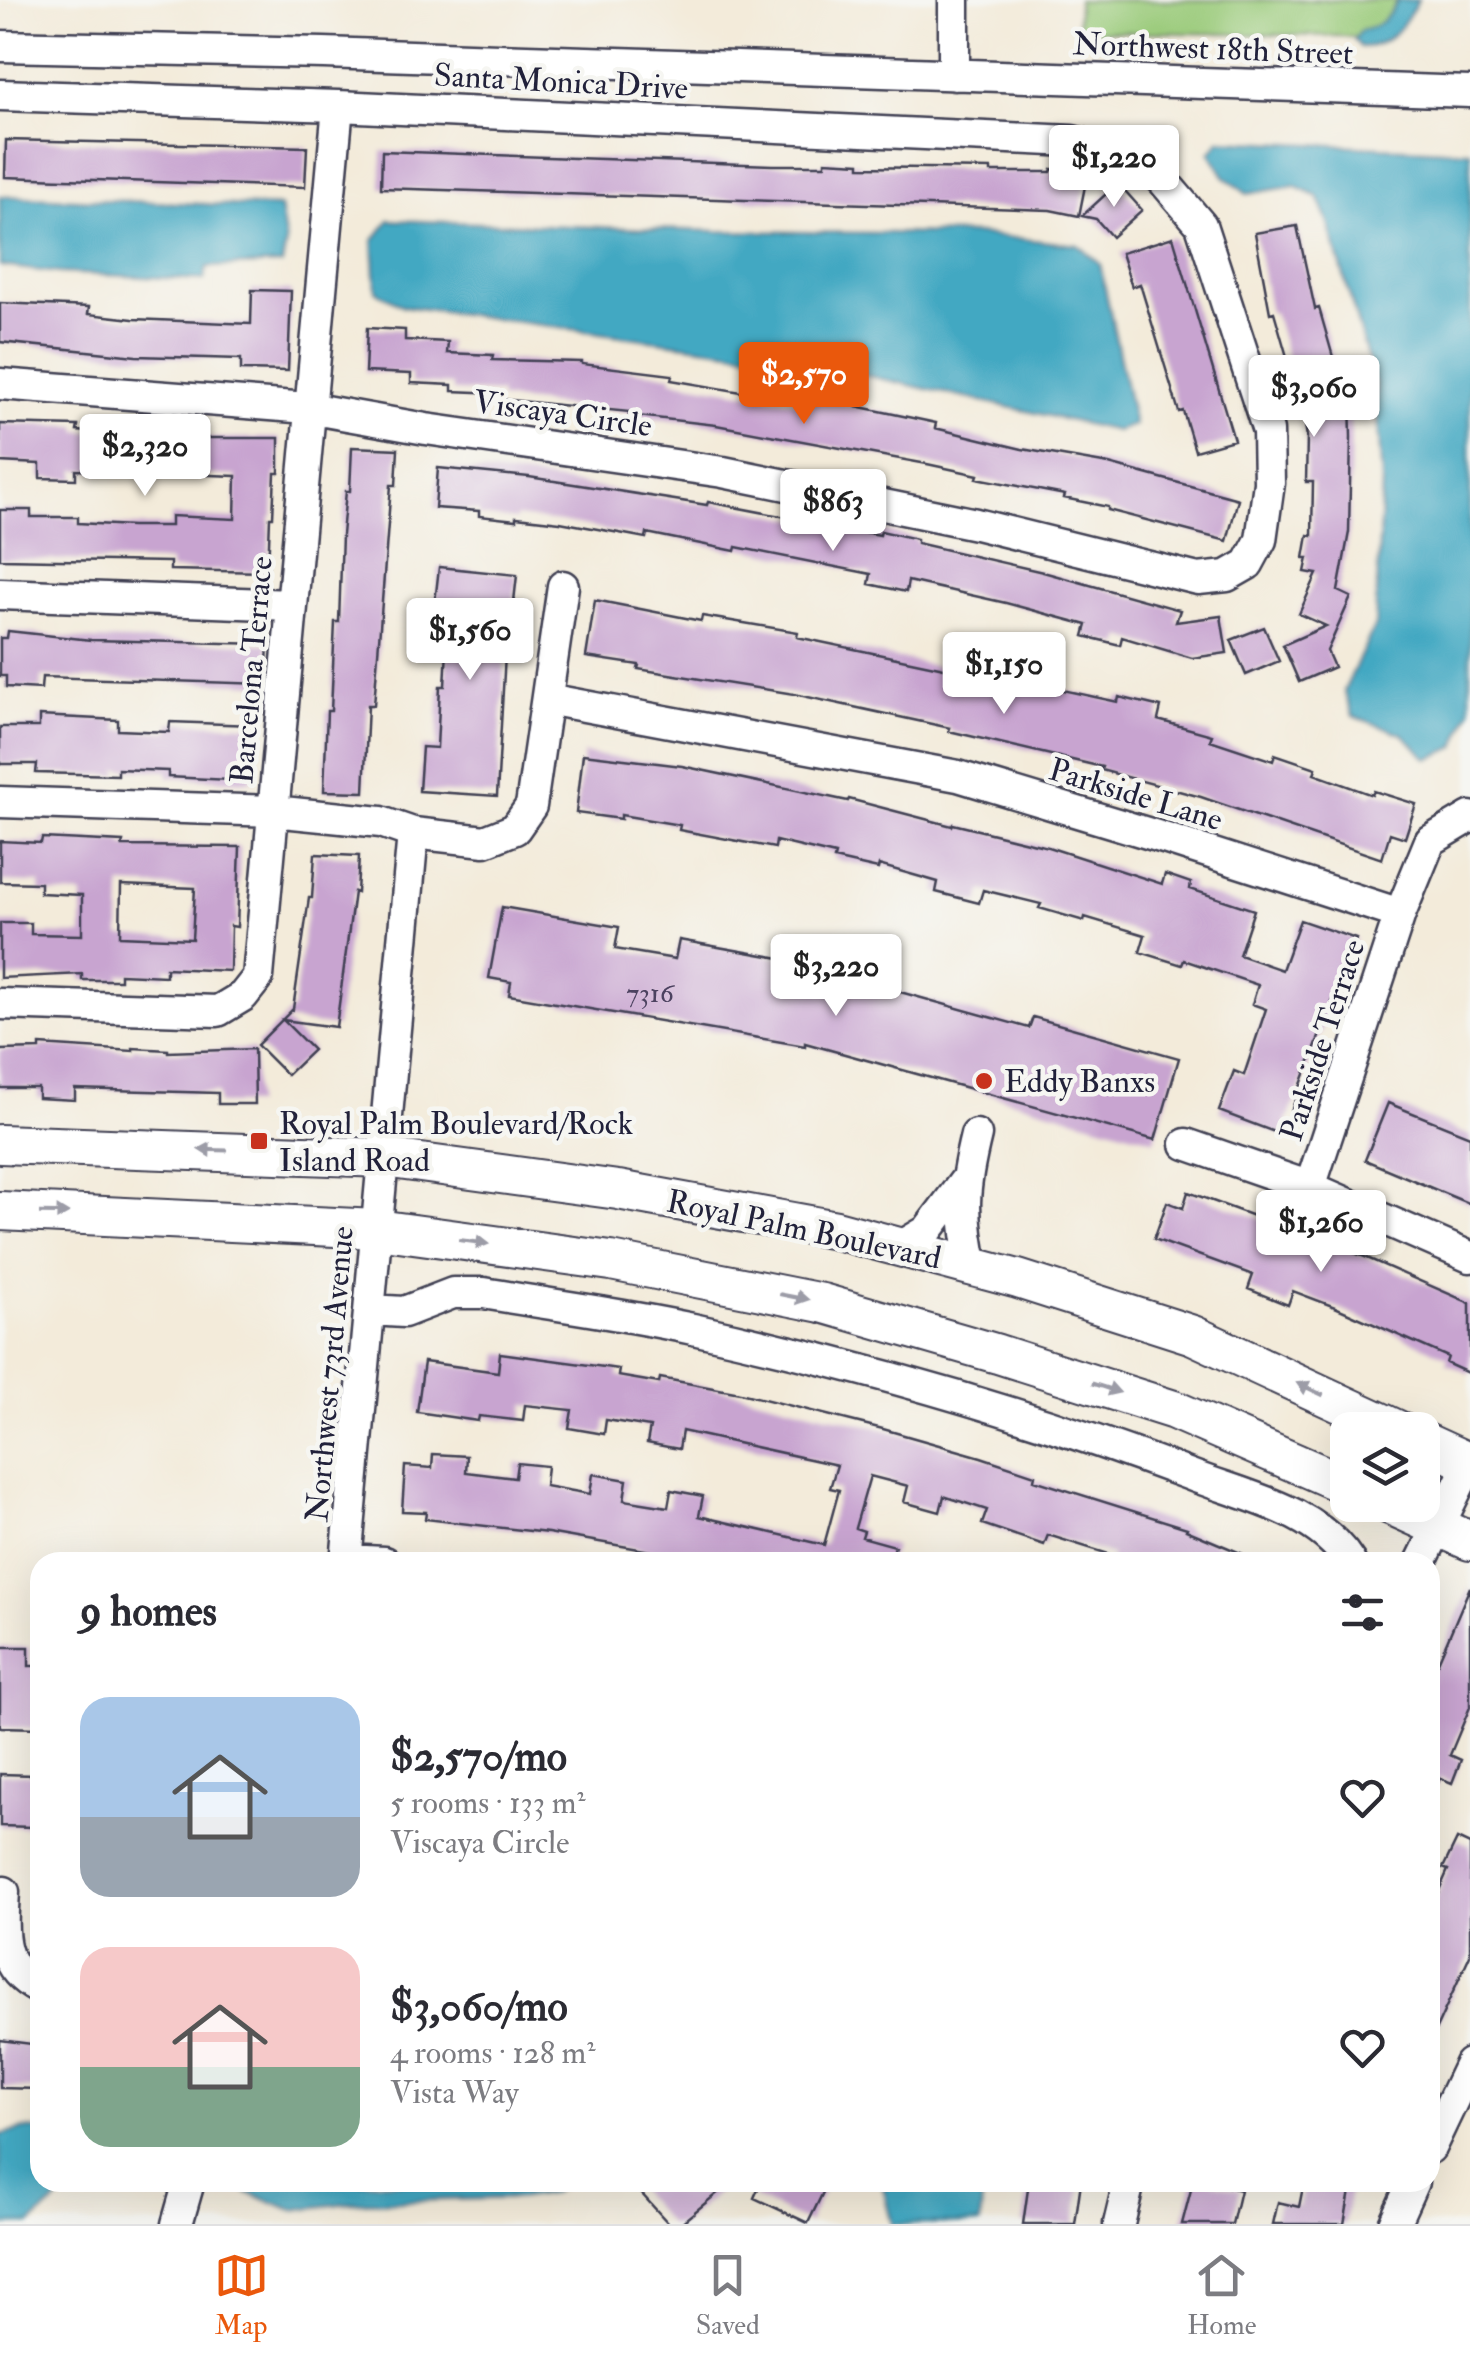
<!DOCTYPE html>
<meta charset="utf-8">
<style>
:root{--surface:#fff;--page:#f2f2f3;--text:#2b2b33;--muted:#7c7c81;--line:#e1e1e2;--accent:#ea580c}
body{margin:0;font-family:"IM FELL Double Pica",serif;background:var(--page);color:var(--text);height:100vh;display:flex;flex-direction:column;font-size:38px;white-space:nowrap}
*{box-sizing:border-box;margin:0}
p{font-size:32px;color:var(--muted)}
.icon{flex:none;width:55px;height:55px;fill:none;stroke:currentColor;stroke-width:2;stroke-linecap:round;stroke-linejoin:round}
.map{position:relative;flex:1;overflow:hidden}
.drawer{position:absolute;left:30px;top:1552px;width:1410px;height:640px;display:flex;flex-direction:column;background:var(--surface);border-radius:30px;box-shadow:0 10px 40px #0002}
.drawer>*{flex:none}
.buttons{position:absolute;left:1330px;top:1412px;display:grid;gap:20px}
.buttons a{display:grid;place-items:center;width:110px;height:110px;border-radius:20px;background:var(--surface);box-shadow:0 10px 40px #0002;font-size:50px}
.price{position:absolute;translate:-50% -85px;padding:0 22px;border-radius:10px;background:#fff;color:#222;font-size:32px;line-height:65px;filter:drop-shadow(0 2px 5px #0008)}
.price::after{content:'';position:absolute;left:50%;top:60px;width:30px;height:22px;margin-left:-15px;background:inherit;clip-path:polygon(0 0,100% 0,50% 100%)}
.price.on{background:var(--accent);color:#fff}
ul{padding:0;list-style:none}
li{display:flex;align-items:center;gap:30px;height:250px;padding:0 50px}
li span{display:grid;place-items:center;flex:none;width:280px;height:200px;border-radius:30px;color:#555}
li>.icon{margin-inline-start:auto}
span .icon{width:120px;height:120px;fill:#fffc;stroke-width:1}
li b{font-size:42px}
h2{display:flex;justify-content:space-between;align-items:center;height:120px;padding:0 50px;font-size:42px}
.tabs{display:flex;justify-content:space-around;align-items:center;height:140px;border-top:2px solid var(--line);background:var(--surface);font-size:28px;color:var(--muted)}
.tabs a{display:grid;justify-items:center;gap:5px}
.tabs .on{color:var(--accent)}
.map>svg:first-child{display:block}
.green{fill:#9aca79;stroke:#5e765a;stroke-width:2.5}
.water{fill:#42a8c2;stroke:#32657e;stroke-width:2.5}
.building{fill:#c8a4d0;fill-rule:evenodd}
.lines{fill:none;stroke-linecap:round;stroke-linejoin:round}
.minor-casing{stroke:#414053;stroke-width:35}
.major-casing{stroke:#414053;stroke-width:42}
.minor{stroke:#fff;stroke-width:30}
.major{stroke:#fff;stroke-width:38}
.oneway{fill:#9c9ca7}
.poi-dot{fill:#c8321e;stroke:#f6f6f2;stroke-width:4}
.labels{text-anchor:middle;stroke-width:9;stroke-linejoin:round;paint-order:stroke}
.number-label{font-size:28px;fill:#4c4260}
.street-label{font-size:32px;fill:#22223b;stroke:#f6f6f2}
.poi-label{font-size:32px;fill:#22223b;stroke:#f6f6f2;text-anchor:start}
</style>
<div class="map">
<svg width="1470" height="2224" viewBox="0 0 1470 2224">
<rect width="100%" height="100%" fill="#f6f6f2"/>
<filter id="ink" filterUnits="userSpaceOnUse"><feTurbulence type="fractalNoise" baseFrequency=".01" numOctaves="2"/><feDisplacementMap in="SourceGraphic" scale="20" xChannelSelector="R" yChannelSelector="G"/><feConvolveMatrix kernelMatrix="1 2 1 2 8 2 1 2 1" color-interpolation-filters="sRGB"/></filter>
<filter id="wash" filterUnits="userSpaceOnUse"><feTurbulence type="fractalNoise" baseFrequency=".0048" numOctaves="4" result="noise"/><feDisplacementMap in="SourceGraphic" scale="40" xChannelSelector="R" yChannelSelector="G"/><feGaussianBlur stdDeviation="2.25" result="paint"/><feColorMatrix in="noise" values="0 0 0 0 0 0 0 0 0 0 0 0 0 0 0 0 0 1.4 0 .05"/><feComposite in="paint" operator="in"/></filter>
<g filter="url(#wash)">
<rect width="100%" height="100%" fill="#f3ebda"/>
<path class="green" d="M1078 0H1397L1379 37 1077 31Z"/>
<path class="water" d="M1398 0H1418C1406 23 1388 49 1360 47L1354 39 1361 30C1380 28 1389 17 1398 0Z
M1220 140 1470 151V710L1456 747 1428 759 1403 734 1353 716 1344 691 1375 625 1382 481 1375 384 1328 221 1318 197 1295 186 1247 194 1224 176 1210 153Z
M0 196 280 207 286 243 282 264 207 267 204 280 59 273 0 266Z
M389 220 716 231 977 234 1078 245 1100 264 1134 425 1116 431 796 360 403 306 376 291 373 241Z
M24 2129 40 2130V2182L78 2183 31 2224H0V2135Z
M245 2183V2182L567 2183 551 2193 521 2198 355 2202 293 2210 246 2192Z
M882 2183H983L980 2224H892Z"/>
<g id="blocks">
<path class="building" d="M6 140 307 147 305 187 5 177Z
M382 151 772 165H825V161L860 163V167L991 169V172H1051L1052 169 1087 176 1079 216 1050 210 381 188Z
M1118 183 1142 210 1112 237 1096 219 1082 216Z
M1297 226 1315 309 1319 308 1345 399H1350L1351 437 1349 532 1338 591 1351 597 1327 651 1334 667 1299 682 1283 645 1326 626 1299 614 1317 574 1305 572 1308 558H1304L1308 535 1312 536 1313 482H1306L1307 437 1303 412 1274 312 1270 313 1255 233Z
M1173 237 1234 440 1195 451 1183 411 1179 412 1140 284 1132 287 1121 253Z
M252 290 291 291 288 371 241 370V359L136 356 0 342V303L89 307 88 314 133 319 251 324Z
M367 328 405 330V340L448 342 447 353 493 355 492 360 582 362V364L672 375 671 380 811 404 812 399 856 406 936 423 935 428 1022 449 1109 464 1238 499 1227 541 1108 510V507L1064 498 1065 495 977 478 978 475 927 464 716 425 629 415 630 412 500 399V393L452 391V385L411 383V374L365 372Z
M0 424 78 426 77 431 168 438H279V473H275L273 517H270L268 572 170 570V562L0 559V510H31V517H78V523L132 526H171V516L235 519 236 476 76 470V479L40 478V464L0 462Z
M352 447 398 449 396 485H391L374 705H368L364 792 324 791 327 711H331L335 622H339L342 535 346 491H350Z
M438 468 529 477 707 505 708 502 880 535 881 531 917 539V543L1043 572 1180 610 1176 622 1221 616 1227 653 1192 658 1122 637 1120 645 1084 636 1087 625 1006 603 908 581 906 592 869 584 871 574 736 547 735 551 647 533 646 538 560 522 516 517V520L479 516V511L435 508Z
M439 567 517 575 512 619H507L497 796 419 791 422 747 437 748 440 686H445L449 613 434 611Z
M595 600 701 621 702 616 798 632 797 637 963 672 967 657 1010 667 1060 680 1058 689 1118 702 1119 697 1161 707 1158 720 1212 735 1210 740 1273 761 1275 754 1316 768 1314 774 1372 795 1374 791 1416 804 1405 838 1390 833 1382 859 1201 797 1101 770 1102 767 949 731 950 728 794 694 638 669 639 665 586 657Z
M1264 627 1279 661 1246 675 1231 640Z
M8 631 91 640 268 644 266 684 42 677 41 689 6 687V676H0V638H7Z
M39 716 118 720V730L169 732 170 722 253 725 251 781 168 777V771L118 769V775L36 773 37 764H0V727H39Z
M583 754 682 766 848 801 849 799 952 826 953 824 1048 847 1162 884 1165 874 1191 883 1190 889 1254 910 1239 955 1282 970 1300 920 1356 939 1282 1135 1219 1111 1234 1071 1244 1075 1266 1009 1252 1004 1258 985 1184 960 1182 965 1140 952 1145 935 1085 917 1084 921 1039 908 1041 904 983 890 979 903 936 892 938 882 879 865 878 869 834 859 835 855 776 841 775 848 679 830 680 825 621 815V819L576 813Z
M42 838 123 842 122 846 240 847 237 927 231 926 230 971 166 968V976L120 974V980H82V974L0 978V923H31V934L82 935V895L40 893V883L0 882V841L41 843ZM121 885 195 888 192 939 120 936Z
M315 854 359 856 357 893 354 892 336 1027 283 1020 313 1050 287 1075 257 1045 293 1009 309 898H312Z
M502 907 619 927 615 949 675 959 679 940 819 965 818 969 1029 1028 1033 1017 1179 1058 1155 1140 805 1043V1046L509 995 511 982 489 978Z
M40 1045 133 1051V1048L168 1050V1052L254 1049 255 1104H218V1093L75 1089V1100L38 1098V1088H0V1050L40 1049Z
M1388 1103 1470 1136V1204L1365 1160Z
M1188 1192 1365 1257 1470 1303V1374L1446 1363 1448 1357 1335 1307 1293 1291 1288 1305 1248 1289 1253 1275 1154 1239 1167 1202 1183 1208Z
M500 1353 619 1369 618 1376 659 1383 660 1378 740 1393 883 1429 981 1457 1035 1475 1034 1480 1187 1528 1186 1530 1262 1562H1109L1112 1555 1048 1535 1044 1545 982 1524 987 1510 944 1496 940 1512 904 1502 908 1486 870 1476 855 1528 864 1531 862 1537 895 1546 890 1562H713L548 1533 425 1519 426 1512 402 1511 405 1466 432 1468 433 1454 467 1456 466 1472 515 1478 517 1463 547 1466 545 1486 590 1494 593 1474 627 1480 624 1500 668 1507 671 1490 703 1496 699 1516 824 1545 839 1490 830 1488 837 1465 682 1431 679 1449 647 1443 650 1427 606 1420 604 1434 569 1428 572 1410 525 1405 523 1421 479 1416 478 1421 417 1412 424 1362 498 1372Z
M1470 1587V1707L1450 1755 1461 1760 1452 1783 1440 1778 1430 1802V1665L1436 1667Z
M0 1647H29V1666H40V1728L0 1727Z
M0 1774 35 1775 33 1827 0 1826Z
M1457 1839 1470 1845V1955L1430 2042V1911L1448 1870 1443 1868Z
M0 2040 40 2045V2089L0 2088Z
M631 2182H731L680 2224H669Z
M761 2182H828L808 2223 754 2198Z
M1029 2182H1081L1075 2224H1023Z
M1193 2182H1209L1240 2190 1232 2224H1182Z
M1304 2182 1351 2186 1344 2224H1273L1278 2202 1299 2207Z"/>
</g>
</g>
<g filter="url(#ink)">
<use href="#blocks" fill-opacity="0" stroke="#414053" stroke-width="2.5"/>
<g class="lines">
<g class="minor-casing">
<path id="minor" d="M0 46 324 53 1470 92
M954 75V0
M0 95 338 106 1072 141 1116 152 1160 177 1201 225 1268 431 1269 483 1261 540 1248 564 1227 576 1198 579 976 524 723 472 426 429 308 408 0 384
M0 594 292 605
M547 699 958 776 1167 839 1400 914 1430 841 1470 817
M0 802 273 811 381 822 413 833 485 841 515 829 531 806 563 586
M0 1004 218 1011 243 996 258 977 338 106
M1186 1144 1310 1187 1470 1257
M1310 1187 1400 914
M900 1247 927 1231 964 1182
M973 1267C961 1213 963 1188 976 1135
M370 1310 404 1312 453 1293H484C553 1305 624 1314 693 1329 862 1366 1027 1413 1188 1474 1244 1496 1316 1509 1350 1562
M347 1560 384 1562
M346 1562 413 833
M1421 1562 1470 1462
M4 1892C1 1937 0 1969 40 1989
M1430 2148 1470 2064
M177 2224 189 2182
M1119 2224 1129 2182
M1394 2224 1413 2182"/>
</g>
<g class="major-casing">
<path id="major" d="M0 1144 384 1158 618 1190 836 1230 1018 1279 1193 1335 1398 1430
M0 1211 377 1229 611 1261 822 1303 998 1354 1174 1410 1348 1486
M1422 1441 1470 1463
M1390 1505 1470 1541"/>
</g>
<use href="#minor" class="minor"/>
<use href="#major" class="major"/>
</g>
<defs><path id="oneway-solid" d="M-6-.8H1V-3.2L6.5 0L1 3.2V.8H-6Z" transform="scale(2.5)"/></defs>
<g class="oneway">
<use href="#oneway-solid" transform="translate(213 1150) rotate(-178)"/>
<use href="#oneway-solid" transform="translate(54 1213) rotate(1)"/>
<use href="#oneway-solid" transform="translate(474 1242) rotate(8)"/>
<use href="#oneway-solid" transform="translate(794 1297) rotate(11)"/>
<use href="#oneway-solid" transform="translate(1106 1388) rotate(18)"/>
<use href="#oneway-solid" transform="translate(1310 1389) rotate(-155)"/>
</g>
</g>
<g class="poi-dot">
<circle cx="984" cy="1081" r="10"/>
<rect x="249" y="1131" width="20" height="20" rx="5"/>
</g>
<g class="labels">
<g class="number-label">
<text x="650" y="1002">7316</text>
</g>
<g class="street-label">
<text transform="translate(1213 48) rotate(2)" y="11">Northwest 18th Street</text>
<text transform="translate(561 81) rotate(3)" y="11">Santa Monica Drive</text>
<text transform="translate(563 413) rotate(8)" y="11">Viscaya Circle</text>
<text transform="translate(251 670) rotate(-85)" y="11">Barcelona Terrace</text>
<text transform="translate(1136 794) rotate(17)" y="11">Parkside Lane</text>
<text transform="translate(1322 1040) rotate(-72)" y="11">Parkside Terrace</text>
<text transform="translate(804 1229) rotate(12)" y="11">Royal Palm Boulevard</text>
<text transform="translate(329 1374) rotate(-85)" y="11">Northwest 73rd Avenue</text>
</g>
<g class="poi-label">
<text x="1004" y="1092">Eddy Banxs</text>
<text x="279" y="1134">Royal Palm Boulevard/Rock<tspan x="279" dy="37">Island Road</tspan></text>
</g>
</g>
</svg>
<div class="buttons">
<a><svg class="icon" aria-label="layers" viewBox="0 0 24 24"><path d="M12 4l9 5-9 5-9-5zM3 14l9 5 9-5"/></svg></a>
</div>
<b class="price" style="left:1114px;top:210px">$1,220</b>
<b class="price on" style="left:804px;top:427px">$2,570</b>
<b class="price" style="left:1314px;top:440px">$3,060</b>
<b class="price" style="left:145px;top:499px">$2,320</b>
<b class="price" style="left:833px;top:554px">$863</b>
<b class="price" style="left:470px;top:683px">$1,560</b>
<b class="price" style="left:1004px;top:717px">$1,150</b>
<b class="price" style="left:836px;top:1019px">$3,220</b>
<b class="price" style="left:1321px;top:1275px">$1,260</b>
<section class="drawer">
<h2>9 homes<svg class="icon" aria-label="filters" viewBox="0 0 24 24"><path d="M4 7h16M4 17h16"/><circle cx="9" cy="7" r="2"/><circle cx="15" cy="17" r="2"/></svg></h2>
<ul>
<li><span style="background:linear-gradient(#a9c7e8 60%,#9aa5b1 0)"><svg class="icon" aria-label="home" viewBox="0 0 24 24"><path d="M3 11l9-7 9 7M6 9v11h12V9"/></svg></span><div><b>$2,570/mo</b><p>5 rooms · 133 m²</p><p>Viscaya Circle</p></div><svg class="icon" aria-label="heart" viewBox="0 0 24 24"><path d="M12 20l-8-8c-3-5 5-10 8-4 3-6 11-1 8 4z"/></svg></li>
<li><span style="background:linear-gradient(#f6c9c9 60%,#7fa58c 0)"><svg class="icon" aria-label="home" viewBox="0 0 24 24"><path d="M3 11l9-7 9 7M6 9v11h12V9"/></svg></span><div><b>$3,060/mo</b><p>4 rooms · 128 m²</p><p>Vista Way</p></div><svg class="icon" aria-label="heart" viewBox="0 0 24 24"><path d="M12 20l-8-8c-3-5 5-10 8-4 3-6 11-1 8 4z"/></svg></li>
</ul>
</section>
</div>
<nav class="tabs">
<a class="on"><svg class="icon" aria-label="map" viewBox="0 0 24 24"><path d="M3 6l6-2 6 2 6-2v14l-6 2-6-2-6 2zM9 4v14M15 6v14"/></svg>Map</a>
<a><svg class="icon" aria-label="saved" viewBox="0 0 24 24"><path d="M7 4h10v16l-5-4-5 4z"/></svg>Saved</a>
<a><svg class="icon" aria-label="home" viewBox="0 0 24 24"><path d="M3 11l9-7 9 7M6 9v11h12V9"/></svg>Home</a>
</nav>
